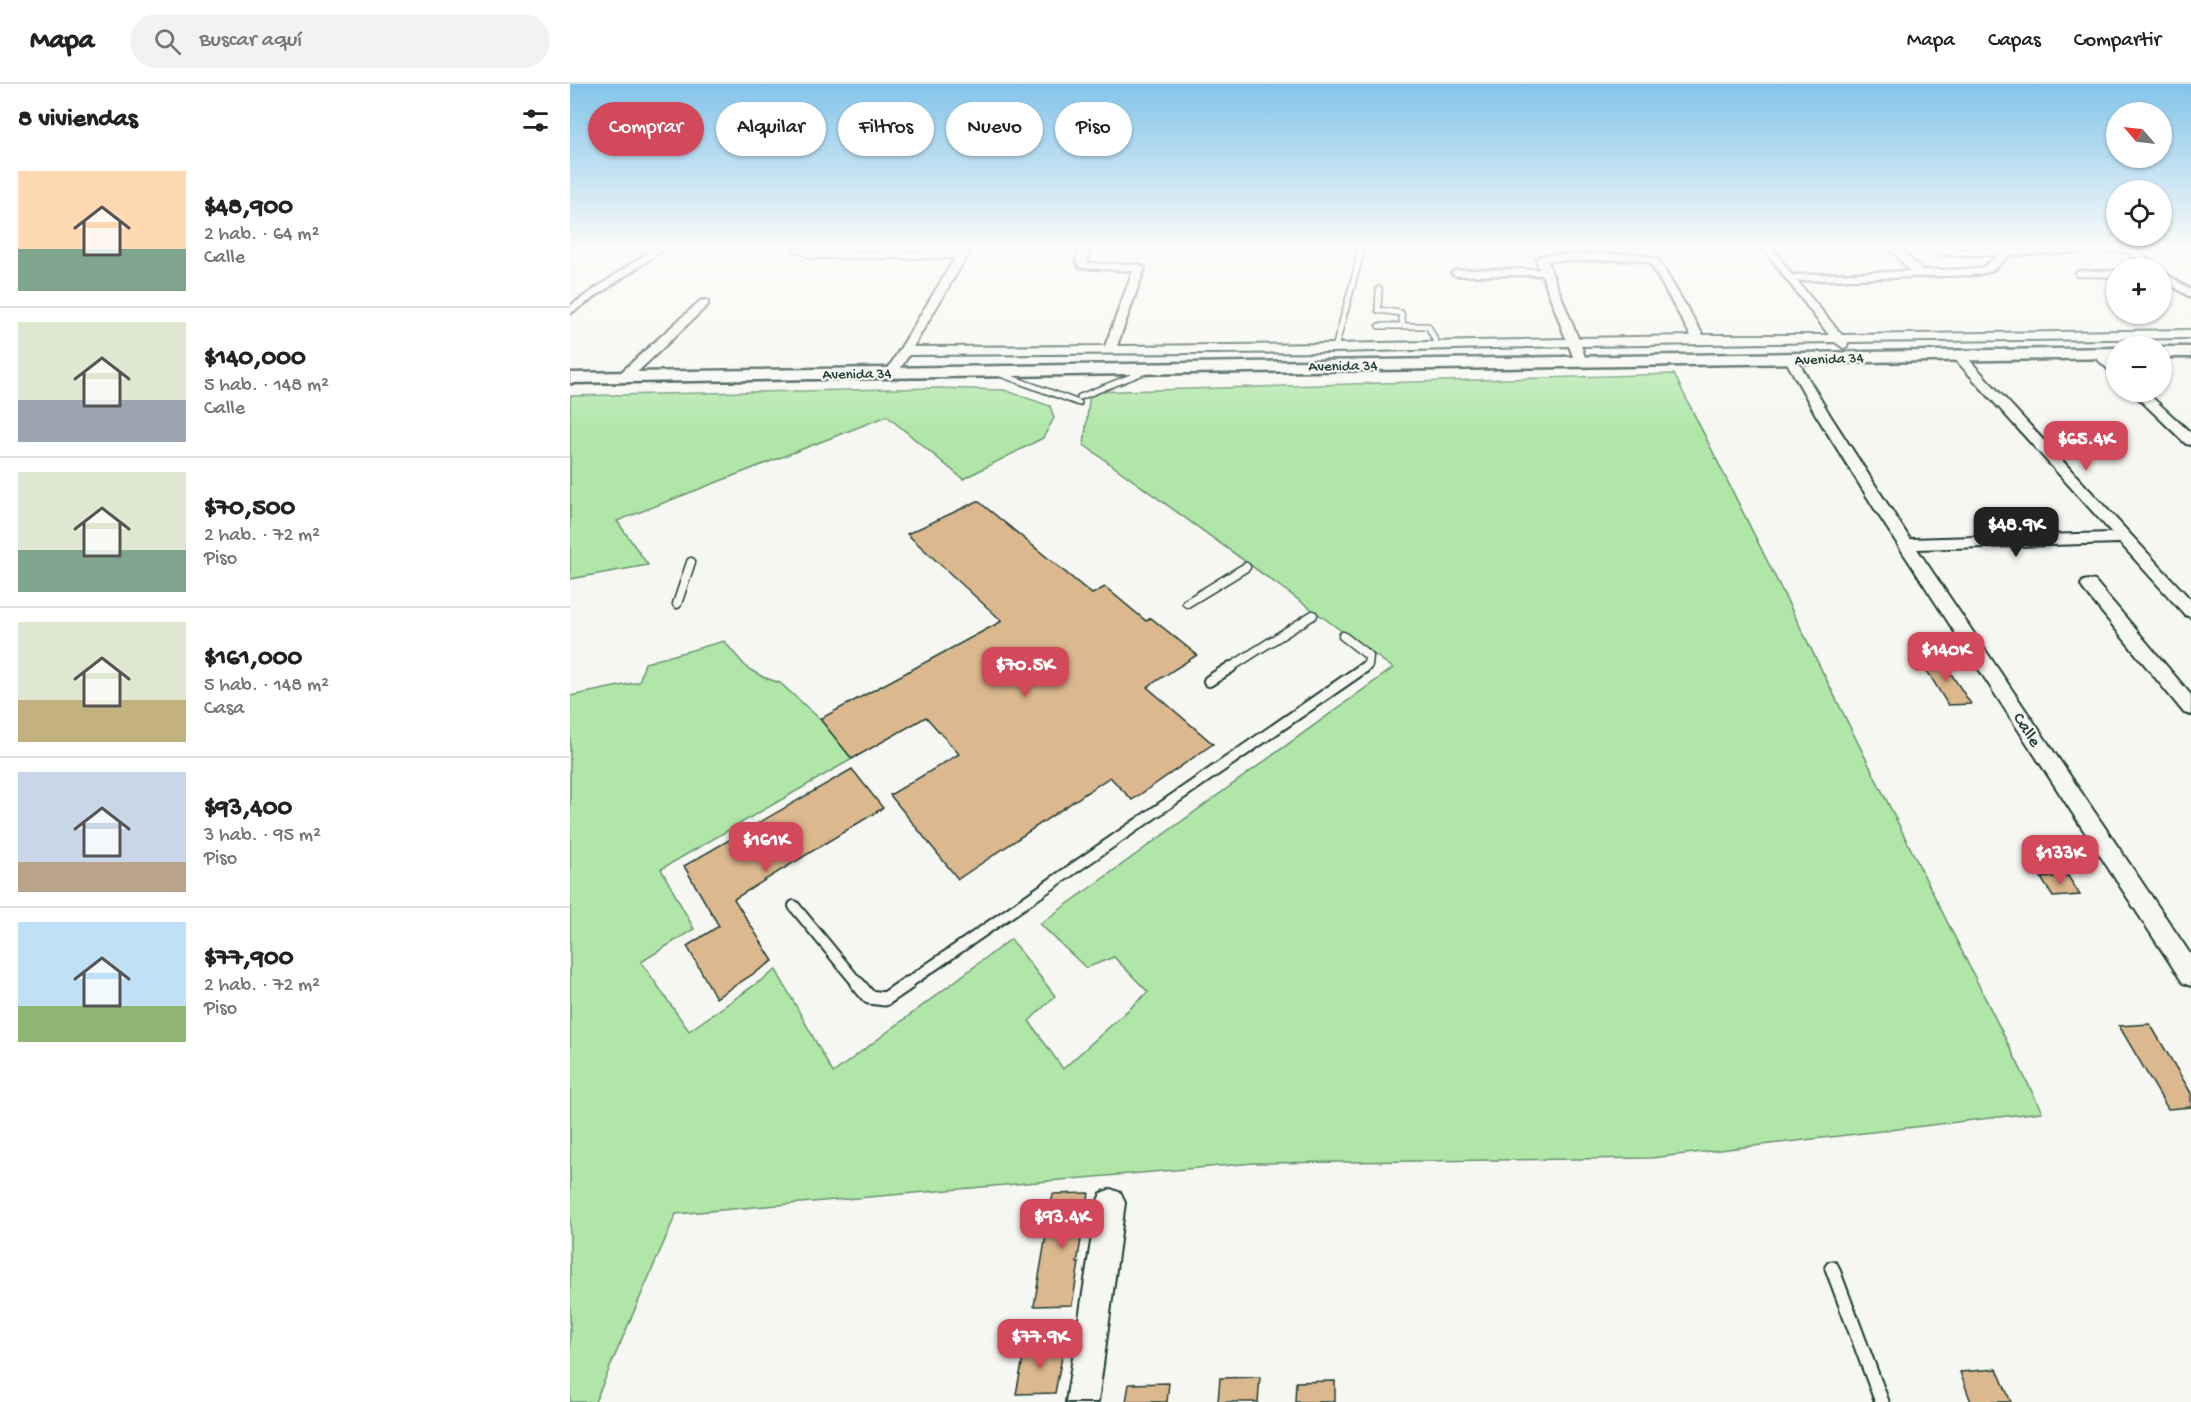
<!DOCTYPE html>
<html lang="es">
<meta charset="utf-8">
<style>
:root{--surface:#fff;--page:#f2f2f2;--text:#222;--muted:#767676;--line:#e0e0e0;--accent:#d1495b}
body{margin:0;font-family:"Gochi Hand",sans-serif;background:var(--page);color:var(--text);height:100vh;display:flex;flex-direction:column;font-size:22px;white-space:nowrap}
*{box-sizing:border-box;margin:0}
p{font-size:20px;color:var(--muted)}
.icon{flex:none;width:33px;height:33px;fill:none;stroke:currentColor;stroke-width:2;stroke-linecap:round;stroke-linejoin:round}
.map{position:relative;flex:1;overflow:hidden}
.side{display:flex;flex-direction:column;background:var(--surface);width:570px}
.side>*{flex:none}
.hud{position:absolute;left:18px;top:18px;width:570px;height:54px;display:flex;gap:12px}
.needle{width:39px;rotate:298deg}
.fabs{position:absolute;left:1536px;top:18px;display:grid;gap:12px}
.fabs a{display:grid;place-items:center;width:66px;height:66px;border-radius:50%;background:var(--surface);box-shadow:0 2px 4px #0004;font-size:30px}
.price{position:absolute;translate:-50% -51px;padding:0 14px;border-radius:12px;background:var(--accent);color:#fff;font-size:20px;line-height:39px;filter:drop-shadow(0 2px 3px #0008)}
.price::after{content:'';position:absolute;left:50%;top:36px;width:18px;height:14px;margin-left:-9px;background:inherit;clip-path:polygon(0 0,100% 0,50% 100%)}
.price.on{background:#222;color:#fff}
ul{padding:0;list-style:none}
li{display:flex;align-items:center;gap:18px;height:150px;padding:0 18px}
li+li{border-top:2px solid var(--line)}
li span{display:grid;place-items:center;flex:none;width:168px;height:120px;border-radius:0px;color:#555}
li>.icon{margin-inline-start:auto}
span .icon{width:72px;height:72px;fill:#fffc;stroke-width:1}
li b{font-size:26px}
h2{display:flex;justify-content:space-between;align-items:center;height:72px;padding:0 18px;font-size:26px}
.chip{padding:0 21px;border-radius:27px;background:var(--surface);box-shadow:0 2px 4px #0004;font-size:21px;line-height:54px}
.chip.on{background:var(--accent);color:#fff}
header{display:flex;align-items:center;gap:36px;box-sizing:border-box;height:84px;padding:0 30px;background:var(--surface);border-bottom:2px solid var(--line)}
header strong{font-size:28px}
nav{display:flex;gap:33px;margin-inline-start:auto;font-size:21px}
.search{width:420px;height:54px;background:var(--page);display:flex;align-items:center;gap:15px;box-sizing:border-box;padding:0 21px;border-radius:33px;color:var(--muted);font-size:22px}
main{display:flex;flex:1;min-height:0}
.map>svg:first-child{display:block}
.green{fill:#b0e7a9;stroke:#68926e;stroke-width:1.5}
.building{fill:#dcb88e;stroke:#1f3d34;stroke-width:1.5}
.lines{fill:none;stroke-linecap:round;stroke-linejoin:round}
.lane-far3-casing{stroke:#1f3d34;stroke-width:8}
.lane-far2-casing{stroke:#1f3d34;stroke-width:11}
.lane-far1-casing{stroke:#1f3d34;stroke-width:14}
.lane-casing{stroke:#1f3d34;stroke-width:17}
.street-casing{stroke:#1f3d34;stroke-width:4}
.secondary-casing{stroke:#1f3d34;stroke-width:5}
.lane-far3{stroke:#f6f6f2;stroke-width:5}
.lane-far2{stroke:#f6f6f2;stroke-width:8}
.lane-far1{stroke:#f6f6f2;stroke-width:10}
.lane{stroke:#f6f6f2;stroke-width:13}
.street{fill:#f6f6f2;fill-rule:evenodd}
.secondary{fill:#f6f6f2;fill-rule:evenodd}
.labels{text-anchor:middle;stroke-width:4.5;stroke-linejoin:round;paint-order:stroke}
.far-street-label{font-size:15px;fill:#1f3d34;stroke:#f6f6f2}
.street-label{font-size:18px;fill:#1f3d34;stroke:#f6f6f2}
</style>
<header>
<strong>Mapa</strong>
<div class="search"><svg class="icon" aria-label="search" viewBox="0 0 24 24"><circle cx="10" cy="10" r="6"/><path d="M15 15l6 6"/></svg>Buscar aquí</div>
<nav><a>Mapa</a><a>Capas</a><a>Compartir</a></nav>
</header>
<main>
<section class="side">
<h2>8 viviendas<svg class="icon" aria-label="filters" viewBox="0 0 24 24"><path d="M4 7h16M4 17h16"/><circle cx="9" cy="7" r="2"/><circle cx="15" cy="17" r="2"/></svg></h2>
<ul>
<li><span style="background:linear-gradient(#ffd9b3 65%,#7fa58c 0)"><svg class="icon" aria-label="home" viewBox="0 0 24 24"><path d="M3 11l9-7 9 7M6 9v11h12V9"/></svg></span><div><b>$48,900</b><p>2 hab. · 64 m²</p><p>Calle</p></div></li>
<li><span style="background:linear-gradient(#dfe7d0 65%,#9aa5b1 0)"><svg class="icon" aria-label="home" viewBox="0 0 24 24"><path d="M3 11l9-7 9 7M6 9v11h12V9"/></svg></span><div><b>$140,000</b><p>5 hab. · 148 m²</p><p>Calle</p></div></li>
<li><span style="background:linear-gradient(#dfe7d0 65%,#7fa58c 0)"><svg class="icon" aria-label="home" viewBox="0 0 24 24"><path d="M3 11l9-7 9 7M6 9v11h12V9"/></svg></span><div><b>$70,500</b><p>2 hab. · 72 m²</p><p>Piso</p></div></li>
<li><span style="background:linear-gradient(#dfe7d0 65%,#c2b280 0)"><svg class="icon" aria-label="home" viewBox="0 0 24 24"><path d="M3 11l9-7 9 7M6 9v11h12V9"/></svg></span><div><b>$161,000</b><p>5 hab. · 148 m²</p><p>Casa</p></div></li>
<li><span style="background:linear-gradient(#c9d6e8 75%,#b9a48a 0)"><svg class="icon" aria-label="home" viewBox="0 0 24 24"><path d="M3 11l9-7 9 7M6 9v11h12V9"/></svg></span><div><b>$93,400</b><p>3 hab. · 95 m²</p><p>Piso</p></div></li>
<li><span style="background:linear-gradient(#bfe0f5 70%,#8fb573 0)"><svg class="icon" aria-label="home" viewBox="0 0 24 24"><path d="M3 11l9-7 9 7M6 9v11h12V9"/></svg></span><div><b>$77,900</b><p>2 hab. · 72 m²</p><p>Piso</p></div></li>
</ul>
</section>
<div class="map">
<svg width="1621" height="1318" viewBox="0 0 1621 1318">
<rect width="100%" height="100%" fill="#f6f6f2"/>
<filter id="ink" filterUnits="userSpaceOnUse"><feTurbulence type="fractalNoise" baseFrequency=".0167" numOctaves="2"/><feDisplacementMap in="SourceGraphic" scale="12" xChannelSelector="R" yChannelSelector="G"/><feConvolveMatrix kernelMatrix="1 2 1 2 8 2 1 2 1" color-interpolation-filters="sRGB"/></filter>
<g filter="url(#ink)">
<path class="green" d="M1104 290 1472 1028 1081 1074 684 1079 106 1130 25 1318H0V612L69 598 75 579 154 557 177 584 193 593 210 599 250 635 282 675 91 785 124 845 71 878 119 947 206 886 263 989 441 855 485 912 459 937 493 985 578 908 544 873 516 884 470 840 823 584 514 361 520 308Z
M367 304 434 306 480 322 484 334 473 354 393 395 317 332 47 437 78 481 0 495V312Z"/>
<path class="building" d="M408 417 522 510 535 503 576 537 581 534 627 571 577 603 643 660 562 716 540 693 388 795 320 711 389 670 356 633 282 675 250 635 432 537 337 450Z
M1372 576 1401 620 1378 621 1351 577Z
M282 685 313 724 164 815 203 877 146 914 117 862 149 842 114 782Z
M1498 792 1510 811 1483 813 1471 794Z
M1580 940 1621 1009V1023L1598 1025 1549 942Z
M519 1109 507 1179H509L502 1221 464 1222 483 1110Z
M494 1263 485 1309 446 1310 455 1264Z
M1427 1285 1441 1318H1401L1390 1288Z
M690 1293 688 1318H648L650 1294Z
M765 1297V1318H725L726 1298Z
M599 1299 597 1318H556L559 1300Z"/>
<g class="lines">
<g class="lane-far3-casing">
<path id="lane-far3" d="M809 205 808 226 831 229 833 241
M809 242H858L868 262
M765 264 791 169 787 162
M425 288 509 319
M510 313 581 285"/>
</g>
<g class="lane-far2-casing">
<path id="lane-far2" d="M617 519 676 483
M107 520 121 478
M773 552 799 572 798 581 792 585
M658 585 743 531"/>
</g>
<g class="lane-far1-casing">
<path id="lane-far1" d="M639 597 661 583
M224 822 289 901
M335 901 795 583"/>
</g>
<g class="lane-casing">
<path id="lane" d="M288 900 299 913 315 915 337 900
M1262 1184 1312 1318"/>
</g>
<g class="street-casing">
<path id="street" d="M87 162H99L0 230V222Z
M393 162H403L343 263 535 262 563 187 510 184 506 177 512 162H522L517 179 570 181 575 184 547 262 765 260 996 255 972 191 886 192 881 189 886 186 969 185 966 175 973 171 1068 170 1088 175 1133 251H1259L1191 162H1201L1222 191 1340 187 1317 162H1328L1352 186 1407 185 1414 183 1428 171H1371L1350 162 1390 166 1562 162 1590 184H1579L1555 167 1441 171 1422 187 1407 191 1227 197 1272 251 1621 246V254L1278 258 1277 263 1273 264 1265 258 1011 262 1017 278 1011 282 1005 278 999 262 765 268 339 271 326 291 322 292 316 288 385 174H242L225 167 230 164 243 168H389ZM1068 176 1080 179 1121 252 1008 254 977 177Z
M1510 187H1546V193L1506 192V188Z
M1592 187 1621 206V214L1592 195Z
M134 216 138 217V221L59 296H49L48 293 49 290 130 217Z
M1528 265 1532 266 1546 280V290L1542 289 1524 272 1522 269 1524 266Z
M1388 267 1392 268 1621 516V533L1615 531 1550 459 1347 465 1621 871V902L1613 899 1306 427 1246 331 1215 275 1221 271 1225 272 1260 331 1340 455 1542 449 1384 274 1382 271 1384 268Z
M1562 308H1576L1621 349V361L1616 360Z
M1519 496 1525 497 1621 611V631L1614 629 1513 505 1511 501 1513 497Z
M541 1105 551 1109 555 1119 528 1318H496L527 1119 531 1109Z"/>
</g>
<g class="secondary-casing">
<path id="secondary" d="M1592 263H1621V273H1592Z
M1546 264V274L0 299V289Z"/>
</g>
<use href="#lane-far3" class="lane-far3"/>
<use href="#lane-far2" class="lane-far2"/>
<use href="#lane-far1" class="lane-far1"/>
<use href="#lane" class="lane"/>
<use href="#street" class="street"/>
<use href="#secondary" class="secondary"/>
</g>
</g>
<linearGradient id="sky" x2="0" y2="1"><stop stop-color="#83c4e9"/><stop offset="0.47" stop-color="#fbfbf9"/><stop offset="1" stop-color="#fbfbf9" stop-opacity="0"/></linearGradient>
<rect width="1621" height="347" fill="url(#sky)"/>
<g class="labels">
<g class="far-street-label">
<text transform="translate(1259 274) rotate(-2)" y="5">Avenida 34</text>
<text transform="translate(773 281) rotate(-1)" y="5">Avenida 34</text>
<text transform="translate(287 289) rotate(-1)" y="5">Avenida 34</text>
</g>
<g class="street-label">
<text transform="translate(1458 645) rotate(57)" y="6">Calle</text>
</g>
</g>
</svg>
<div class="fabs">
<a><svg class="needle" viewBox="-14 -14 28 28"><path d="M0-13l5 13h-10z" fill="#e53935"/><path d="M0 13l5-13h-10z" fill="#767676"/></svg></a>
<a><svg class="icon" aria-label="locate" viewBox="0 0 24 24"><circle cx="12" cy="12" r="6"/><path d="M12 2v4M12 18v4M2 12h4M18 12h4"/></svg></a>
<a>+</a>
<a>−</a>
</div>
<b class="price" style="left:1516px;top:388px">$65.4K</b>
<b class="price on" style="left:1446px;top:474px">$48.9K</b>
<b class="price" style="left:1376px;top:599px">$140K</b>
<b class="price" style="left:455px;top:614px">$70.5K</b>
<b class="price" style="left:196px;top:789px">$161K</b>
<b class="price" style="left:1490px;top:802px">$133K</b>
<b class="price" style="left:492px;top:1166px">$93.4K</b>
<b class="price" style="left:470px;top:1286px">$77.9K</b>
<div class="hud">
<a class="chip on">Comprar</a>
<a class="chip">Alquilar</a>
<a class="chip">Filtros</a>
<a class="chip">Nuevo</a>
<a class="chip">Piso</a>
</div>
</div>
</main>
